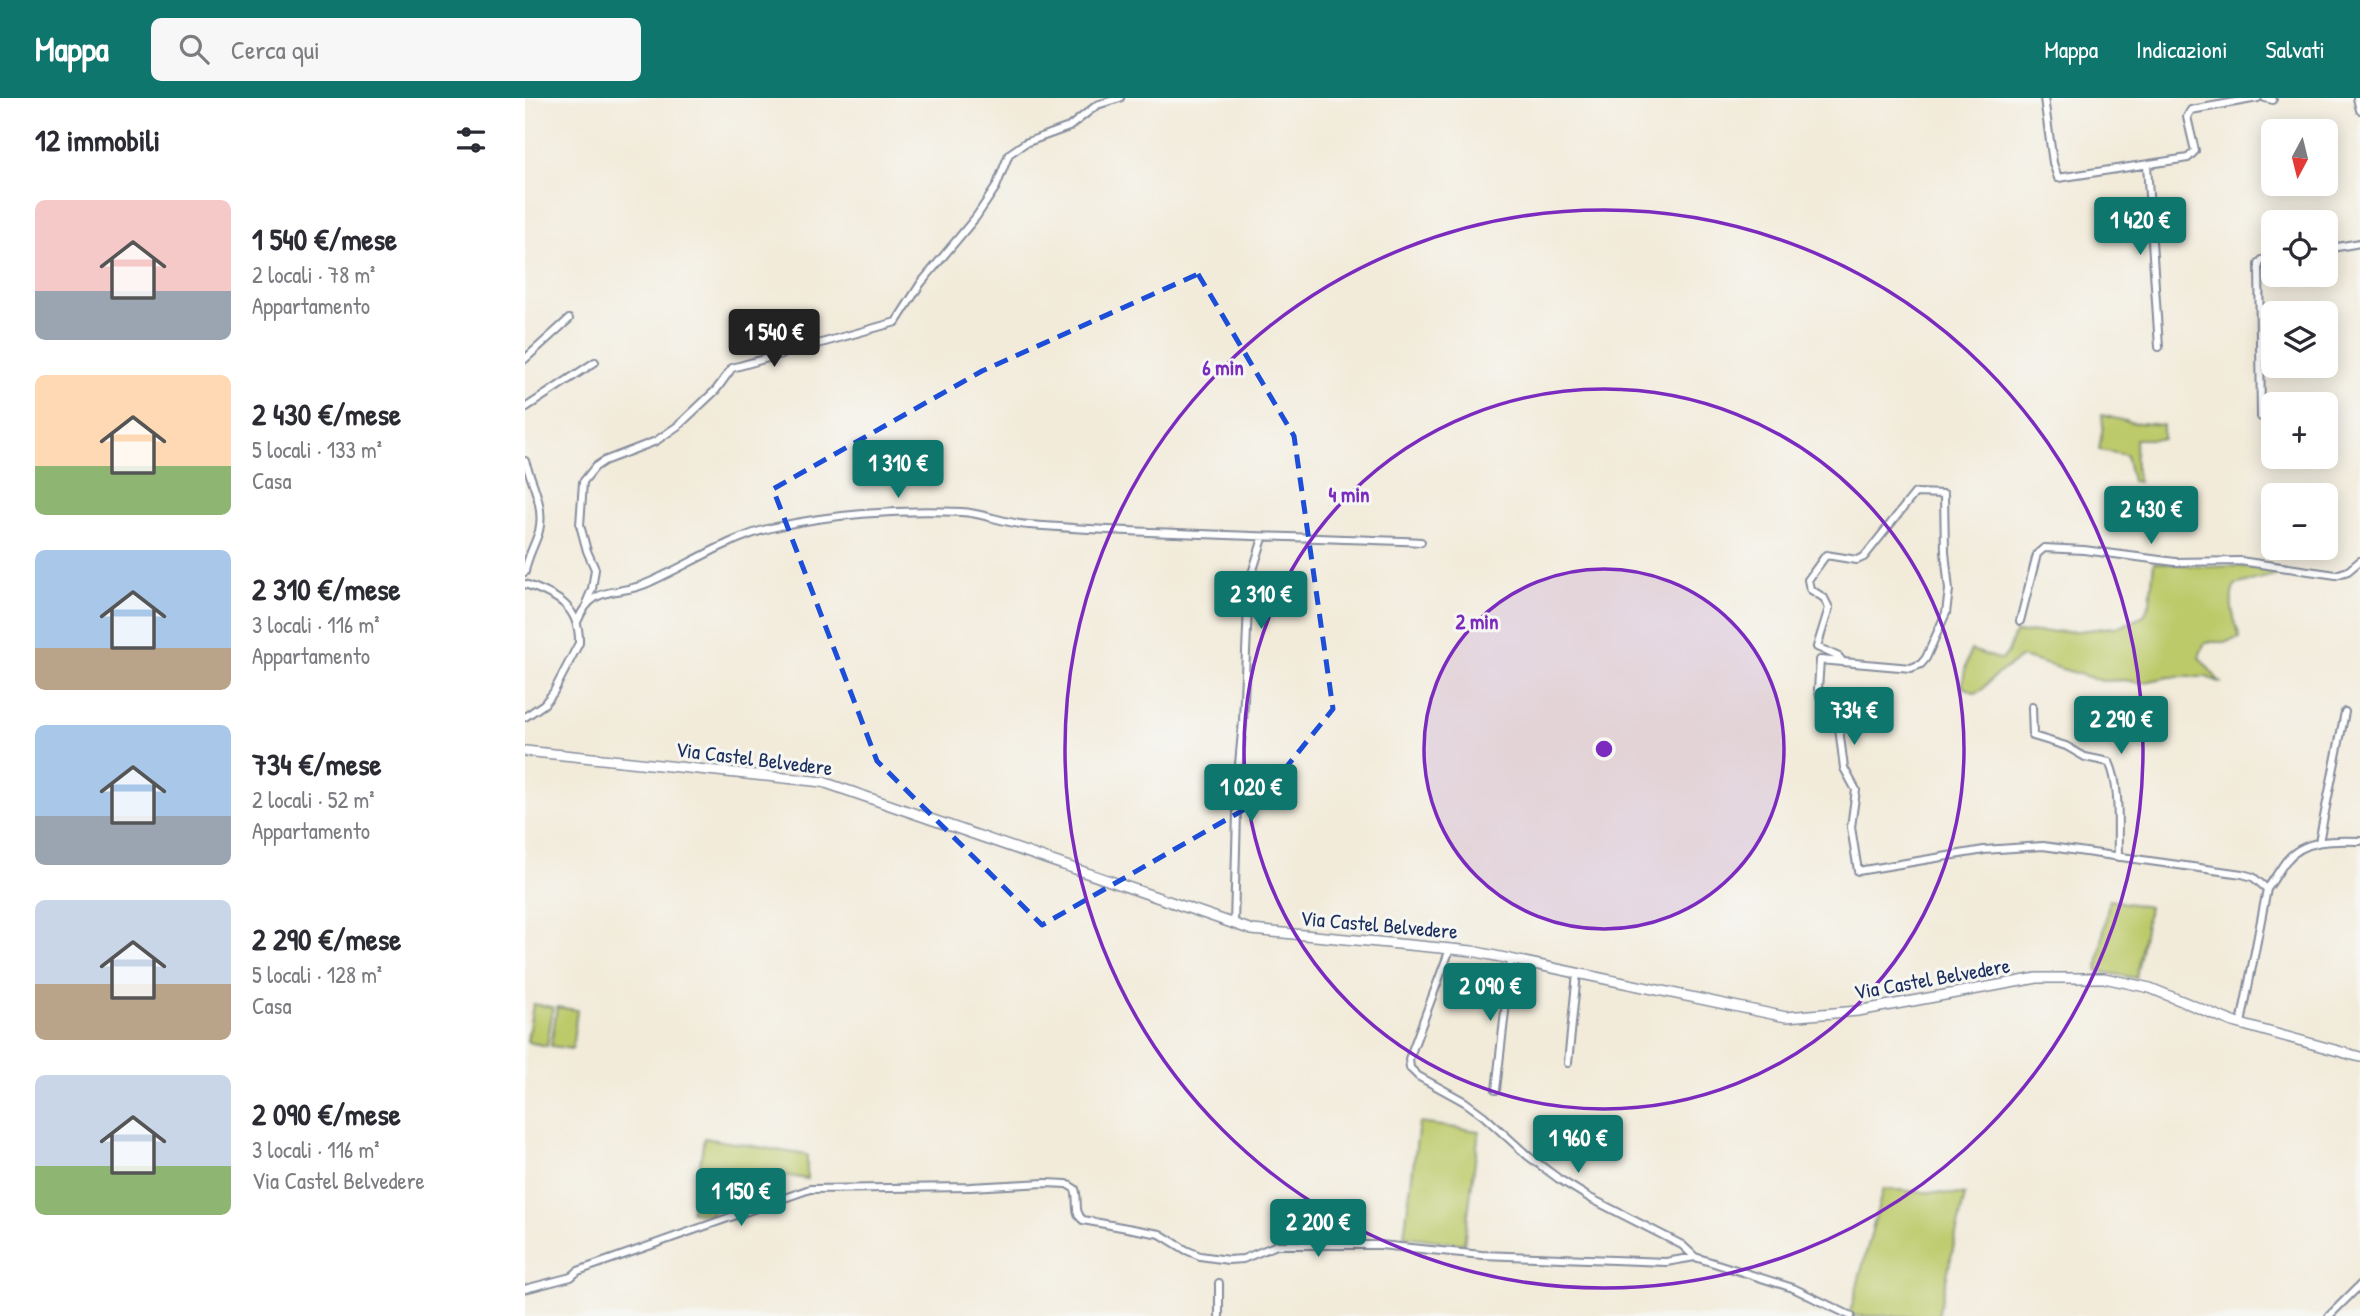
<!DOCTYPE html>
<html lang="it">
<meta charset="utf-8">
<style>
:root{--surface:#fff;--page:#f7f7f7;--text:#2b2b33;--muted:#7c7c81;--accent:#0f766e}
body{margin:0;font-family:"Patrick Hand",sans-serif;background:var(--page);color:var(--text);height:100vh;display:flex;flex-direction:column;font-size:26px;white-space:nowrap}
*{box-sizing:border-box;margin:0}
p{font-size:23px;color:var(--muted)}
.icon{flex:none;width:38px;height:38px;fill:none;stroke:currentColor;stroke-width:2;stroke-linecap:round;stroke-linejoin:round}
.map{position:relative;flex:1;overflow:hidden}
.side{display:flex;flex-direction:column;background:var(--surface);width:525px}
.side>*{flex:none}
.needle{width:46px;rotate:187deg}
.tools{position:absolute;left:1736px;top:21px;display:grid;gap:14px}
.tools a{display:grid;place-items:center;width:77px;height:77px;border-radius:10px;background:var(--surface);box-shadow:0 4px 18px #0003;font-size:35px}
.price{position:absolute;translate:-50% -60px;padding:0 16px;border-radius:7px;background:var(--accent);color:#fff;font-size:23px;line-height:46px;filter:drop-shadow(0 2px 4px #0008)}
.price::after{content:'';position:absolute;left:50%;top:42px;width:21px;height:16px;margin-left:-10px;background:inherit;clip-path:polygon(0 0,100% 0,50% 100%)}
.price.on{background:#222;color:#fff}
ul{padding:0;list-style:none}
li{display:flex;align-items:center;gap:21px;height:175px;padding:0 35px}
li span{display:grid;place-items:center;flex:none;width:196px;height:140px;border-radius:10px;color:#555}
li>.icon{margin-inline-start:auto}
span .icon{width:84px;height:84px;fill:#fffc;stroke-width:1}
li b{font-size:30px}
h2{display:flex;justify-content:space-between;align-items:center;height:84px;padding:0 35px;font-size:30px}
header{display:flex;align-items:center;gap:42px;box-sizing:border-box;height:98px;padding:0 35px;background:var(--accent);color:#fff}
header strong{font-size:33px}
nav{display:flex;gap:38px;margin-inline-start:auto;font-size:24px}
.search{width:490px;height:63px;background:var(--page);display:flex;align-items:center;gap:18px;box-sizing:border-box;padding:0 24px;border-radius:10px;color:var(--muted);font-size:26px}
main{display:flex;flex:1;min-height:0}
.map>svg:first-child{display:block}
.green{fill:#bdca6b;stroke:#6c7c64;stroke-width:2}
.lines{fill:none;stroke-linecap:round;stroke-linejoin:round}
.street-casing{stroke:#868d9c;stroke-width:10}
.secondary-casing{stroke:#868d9c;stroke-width:12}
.street{stroke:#fff;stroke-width:6}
.secondary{stroke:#fff;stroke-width:9}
.marked{fill:none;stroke:#1d4ed8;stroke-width:5;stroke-dasharray:14 9;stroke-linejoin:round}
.ring{fill:none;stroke:#7b2cbf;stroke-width:3.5}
.labels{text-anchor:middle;stroke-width:6;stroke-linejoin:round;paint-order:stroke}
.street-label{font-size:21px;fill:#1b2f5e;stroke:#f6f6f2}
.centre{fill:#7b2cbf;stroke:#f6f6f2;stroke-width:3.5}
.ring-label{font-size:21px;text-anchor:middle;font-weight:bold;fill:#7b2cbf;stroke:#f6f6f2;stroke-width:6;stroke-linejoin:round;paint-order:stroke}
</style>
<header>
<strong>Mappa</strong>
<div class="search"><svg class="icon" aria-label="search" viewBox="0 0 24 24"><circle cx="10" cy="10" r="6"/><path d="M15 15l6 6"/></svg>Cerca qui</div>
<nav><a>Mappa</a><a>Indicazioni</a><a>Salvati</a></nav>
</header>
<main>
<section class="side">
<h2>12 immobili<svg class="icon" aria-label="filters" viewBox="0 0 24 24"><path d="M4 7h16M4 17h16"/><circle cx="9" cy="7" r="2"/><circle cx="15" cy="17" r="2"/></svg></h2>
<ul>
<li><span style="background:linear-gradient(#f6c9c9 65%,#9aa5b1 0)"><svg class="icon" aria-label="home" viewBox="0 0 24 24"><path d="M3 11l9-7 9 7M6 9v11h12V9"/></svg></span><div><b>1 540 €/mese</b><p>2 locali · 78 m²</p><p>Appartamento</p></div></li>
<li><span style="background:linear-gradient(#ffd9b3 65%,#8fb573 0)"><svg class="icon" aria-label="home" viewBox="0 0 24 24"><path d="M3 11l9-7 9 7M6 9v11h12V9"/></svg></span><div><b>2 430 €/mese</b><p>5 locali · 133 m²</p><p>Casa</p></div></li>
<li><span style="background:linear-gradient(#a9c7e8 70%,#b9a48a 0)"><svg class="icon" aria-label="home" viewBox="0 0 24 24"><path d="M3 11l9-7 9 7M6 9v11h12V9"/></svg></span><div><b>2 310 €/mese</b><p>3 locali · 116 m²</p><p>Appartamento</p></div></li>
<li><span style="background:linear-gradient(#a9c7e8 65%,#9aa5b1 0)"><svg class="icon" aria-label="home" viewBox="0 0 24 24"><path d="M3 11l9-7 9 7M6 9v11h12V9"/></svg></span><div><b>734 €/mese</b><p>2 locali · 52 m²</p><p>Appartamento</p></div></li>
<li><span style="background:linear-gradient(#c9d6e8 60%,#b9a48a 0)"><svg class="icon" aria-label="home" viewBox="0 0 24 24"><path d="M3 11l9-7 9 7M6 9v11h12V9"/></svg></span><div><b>2 290 €/mese</b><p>5 locali · 128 m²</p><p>Casa</p></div></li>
<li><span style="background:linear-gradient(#c9d6e8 65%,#8fb573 0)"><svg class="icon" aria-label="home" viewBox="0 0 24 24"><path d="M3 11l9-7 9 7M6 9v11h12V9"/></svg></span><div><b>2 090 €/mese</b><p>3 locali · 116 m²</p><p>Via Castel Belvedere</p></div></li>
</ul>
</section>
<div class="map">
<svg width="1835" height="1218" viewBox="0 0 1835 1218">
<rect width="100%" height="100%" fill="#f6f6f2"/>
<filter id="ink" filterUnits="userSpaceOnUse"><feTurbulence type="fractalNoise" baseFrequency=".0143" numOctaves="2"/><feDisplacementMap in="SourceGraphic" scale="14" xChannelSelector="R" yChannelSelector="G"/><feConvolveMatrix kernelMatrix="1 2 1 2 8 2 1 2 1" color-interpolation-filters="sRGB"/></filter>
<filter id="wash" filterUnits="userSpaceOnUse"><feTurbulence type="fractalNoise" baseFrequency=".00686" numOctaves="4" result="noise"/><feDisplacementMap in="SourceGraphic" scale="28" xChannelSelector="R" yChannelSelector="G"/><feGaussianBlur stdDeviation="1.57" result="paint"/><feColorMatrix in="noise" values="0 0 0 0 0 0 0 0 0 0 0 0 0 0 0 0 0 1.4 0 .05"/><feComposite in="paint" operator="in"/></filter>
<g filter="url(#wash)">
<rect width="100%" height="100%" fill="#f2ebda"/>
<path class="green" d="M1577 317 1604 324 1638 327V341H1610L1611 374 1614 384 1607 383 1601 357 1574 352 1578 328Z
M1629 464 1681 469 1712 468 1761 474 1710 487C1702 503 1710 523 1715 540L1701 544H1680L1674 559 1695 584 1681 579H1644L1615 585 1600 582 1577 583 1497 559 1467 580 1457 592 1450 595 1437 588C1440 575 1440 564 1446 552L1477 562 1483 554 1490 535 1553 533 1597 528 1619 518 1625 504Z
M1584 802 1624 809 1611 880 1572 873Z
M8 906 28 909 22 948 2 944Z
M32 909 52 912 47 951 26 948Z
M894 1025 954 1033 939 1146 879 1138Z
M179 1040 282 1057V1081L234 1073 232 1082 174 1072Z
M173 1075 193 1078 187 1117 166 1114Z
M1358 1091 1440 1097 1413 1218H1331L1325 1215Z"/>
</g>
<g filter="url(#ink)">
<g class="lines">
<g class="street-casing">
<path id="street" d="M1519 0 1528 65 1533 80 1663 60 1670 53 1662 19 1666 12 1733 0
M1740 0 1748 2
M1832 0 1835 12
M1622 67 1634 249
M1801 151 1835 145
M0 261 44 221
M0 310 70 264
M1736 319 1734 166 1737 162 1748 160
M0 363C7 385 20 409 14 433 10 447 2 459 0 474
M0 486C31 497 55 508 54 545L28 595 19 606 0 619
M62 503 67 491 70 471 62 453 55 427 58 384 70 369 79 363 131 343 154 327 191 292 207 270 371 224 396 185 451 119 471 89 484 56 500 45 544 29 572 7 595 0
M1495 523 1512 456 1519 450 1559 452 1650 464 1715 463 1811 477 1823 473 1835 463
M52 524C69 483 93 500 125 484 165 466 204 440 246 430 304 416 377 411 436 414 459 415 481 426 504 427 634 437 765 438 896 444
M1318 564 1314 559 1292 549 1304 510 1299 500 1285 491 1283 482 1301 457 1332 462 1339 459 1390 395 1419 396 1420 454 1424 492 1421 515 1401 560 1396 566 1386 570 1295 562 1293 591 1295 599 1313 622 1319 670 1331 692 1326 729 1333 773 1459 752 1518 748 1717 776 1728 779 1742 791 1716 926
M1507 609 1508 638 1541 648 1560 659 1584 664C1596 688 1592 732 1593 759
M1794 744 1820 614
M1742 791C1749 782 1754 772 1761 763 1779 741 1809 742 1835 743
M709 827 713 677 718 623 724 485 738 440
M925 851 884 961 885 970 893 978 940 1004 959 1018 1003 1058 1034 1081 1065 1100 1157 1147 1170 1159 1268 1190 1326 1218
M1043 965 1052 875
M971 992 986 861
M0 1191 46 1179 53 1173 285 1091 445 1089 520 1085 542 1086 550 1091C554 1102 548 1114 558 1122L635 1136 661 1152 675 1158 703 1162 718 1161 752 1147H855L957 1157 1141 1164 1170 1159
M694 1218V1185
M1804 1218 1835 1187"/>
</g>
<g class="secondary-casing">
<path id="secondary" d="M0 653 298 684 727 832 947 853 1261 919 1333 913 1512 880H1579L1625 890 1708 924 1835 959"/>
</g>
<use href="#street" class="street"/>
<use href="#secondary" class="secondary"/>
</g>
</g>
<path class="marked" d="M673 176 769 338 808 611 734 703 517 827 352 663 248 391 457 273Z"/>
<circle cx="1079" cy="651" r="180" fill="#7b2cbf" fill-opacity=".12"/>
<g class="ring">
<circle cx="1079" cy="651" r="180"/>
<circle cx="1079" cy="651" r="360"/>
<circle cx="1079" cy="651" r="539"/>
</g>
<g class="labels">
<g class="street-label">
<text transform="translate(229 661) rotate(7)" y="7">Via Castel Belvedere</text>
<text transform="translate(854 827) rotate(5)" y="7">Via Castel Belvedere</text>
<text transform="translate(1407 881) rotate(-10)" y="7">Via Castel Belvedere</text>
</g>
</g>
<circle cx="1079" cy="651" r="10" class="centre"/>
<g class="ring-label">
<text x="698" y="277">6 min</text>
<text x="824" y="404">4 min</text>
<text x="952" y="531">2 min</text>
</g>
</svg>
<div class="tools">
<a><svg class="needle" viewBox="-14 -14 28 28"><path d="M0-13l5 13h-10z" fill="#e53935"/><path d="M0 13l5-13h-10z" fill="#7c7c81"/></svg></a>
<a><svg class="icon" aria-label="locate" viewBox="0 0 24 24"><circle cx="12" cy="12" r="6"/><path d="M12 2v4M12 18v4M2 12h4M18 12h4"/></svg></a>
<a><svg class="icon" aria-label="layers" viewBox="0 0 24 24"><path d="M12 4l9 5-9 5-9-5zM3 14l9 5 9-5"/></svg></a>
<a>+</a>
<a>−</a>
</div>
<b class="price" style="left:1615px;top:159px">1 420 €</b>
<b class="price on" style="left:249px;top:271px">1 540 €</b>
<b class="price" style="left:373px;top:402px">1 310 €</b>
<b class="price" style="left:1626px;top:448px">2 430 €</b>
<b class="price" style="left:736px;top:533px">2 310 €</b>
<b class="price" style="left:1329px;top:649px">734 €</b>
<b class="price" style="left:1596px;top:658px">2 290 €</b>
<b class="price" style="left:726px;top:726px">1 020 €</b>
<b class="price" style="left:965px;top:925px">2 090 €</b>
<b class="price" style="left:1053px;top:1077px">1 960 €</b>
<b class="price" style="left:216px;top:1130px">1 150 €</b>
<b class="price" style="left:793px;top:1161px">2 200 €</b>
</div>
</main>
